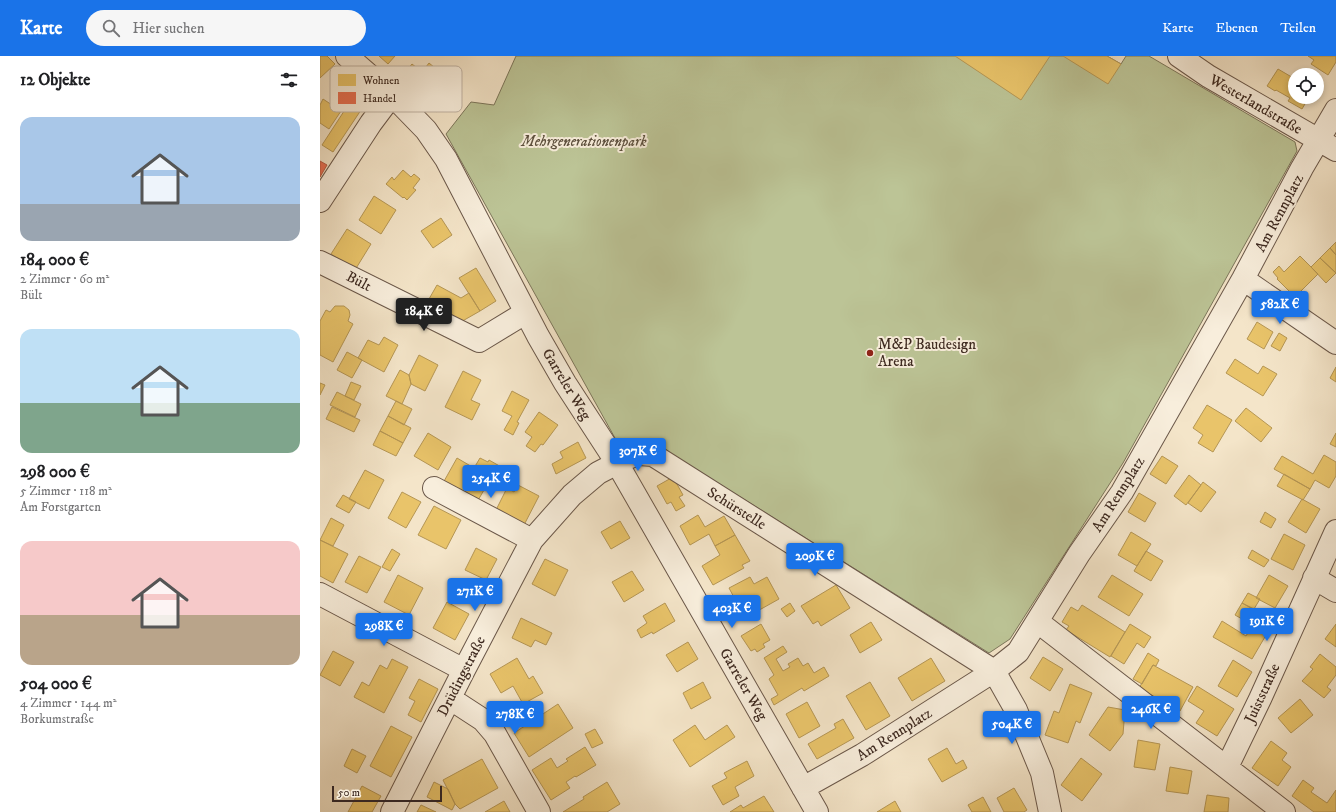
<!DOCTYPE html>
<html lang="de">
<meta charset="utf-8">
<style>
:root{--surface:#fff;--page:#f6f6f6;--text:#202124;--muted:#757577;--accent:#1a73e8}
body{margin:0;font-family:"IM FELL DW Pica",serif;background:var(--page);color:var(--text);height:100vh;display:flex;flex-direction:column;font-size:15px;white-space:nowrap}
*{box-sizing:border-box;margin:0}
p{font-size:13px;color:var(--muted)}
.icon{flex:none;width:22px;height:22px;fill:none;stroke:currentColor;stroke-width:2;stroke-linecap:round;stroke-linejoin:round}
.map{position:relative;flex:1;overflow:hidden}
.drawer{display:flex;flex-direction:column;background:var(--surface);width:320px}
.drawer>*{flex:none}
.tools{position:absolute;left:968px;top:12px;display:grid;gap:8px}
.tools a{display:grid;place-items:center;width:36px;height:36px;border-radius:50%;background:var(--surface);box-shadow:0 2px 6px #0003;font-size:20px}
.scale{position:absolute;left:12px;bottom:10px;width:110px;box-sizing:border-box;padding-left:4px;border:2px solid #3d2920;border-top:0;font-size:11px;line-height:14px;white-space:nowrap;color:#3d2920;-webkit-text-stroke:3px #f8eedc;paint-order:stroke}
.price{position:absolute;translate:-50% -34px;padding:0 9px;border-radius:4px;background:var(--accent);color:#fff;font-size:13px;line-height:26px;filter:drop-shadow(0 1px 2px #0008)}
.price::after{content:'';position:absolute;left:50%;top:24px;width:12px;height:9px;margin-left:-6px;background:inherit;clip-path:polygon(0 0,100% 0,50% 100%)}
.price.active{background:#222;color:#fff}
ul{padding:0;list-style:none}
li{display:grid;align-content:center;gap:8px;height:212px;padding:0 20px}
li span{display:grid;place-items:center;height:124px;border-radius:12px;color:#555}
li>.icon{margin-inline-start:auto}
span .icon{width:72px;height:72px;fill:#fffc;stroke-width:1}
li b{font-size:17px}
h2{display:flex;justify-content:space-between;align-items:center;height:48px;padding:0 20px;font-size:17px}
header{display:flex;align-items:center;gap:24px;box-sizing:border-box;height:56px;padding:0 20px;background:var(--accent);color:#fff}
header strong{font-size:19px}
nav{display:flex;gap:22px;margin-inline-start:auto;font-size:14px}
.search{width:280px;height:36px;background:var(--page);display:flex;align-items:center;gap:10px;box-sizing:border-box;padding:0 14px;border-radius:22px;color:var(--muted);font-size:15px}
main{display:flex;flex:1;min-height:0}
.map>svg:first-child{display:block}
.green{fill:#bcc496;stroke:#7c765b}
.homes{fill:#e9c46a;stroke:#b59654}
.shops{fill:#e76f51;stroke:#b45a42}
.lines{fill:none;stroke-linecap:round;stroke-linejoin:round}
.minor-casing{stroke:#6b584a;stroke-width:24}
.minor{stroke:#f8eedc;stroke-width:22}
.poi-dot{fill:#8f2418;stroke:#f8eedc;stroke-width:1.5}
.labels{text-anchor:middle;stroke-width:4;stroke-linejoin:round;paint-order:stroke}
.street-label{font-size:15px;fill:#3d2920;stroke:#f8eedc}
.park-label{font-size:15px;font-style:italic;fill:#5d503e;stroke:#f8eedc}
.poi-label{font-size:15px;fill:#3d2920;stroke:#f8eedc;text-anchor:start}
.key{fill:#f8eedc;stroke:#c0b3a4;stroke-width:1}
.key-label{font-size:11px;fill:#3d2920}
</style>
<header>
<strong>Karte</strong>
<div class="search"><svg class="icon" aria-label="search" viewBox="0 0 24 24"><circle cx="10" cy="10" r="6"/><path d="M15 15l6 6"/></svg>Hier suchen</div>
<nav><a>Karte</a><a>Ebenen</a><a>Teilen</a></nav>
</header>
<main>
<section class="drawer">
<h2>12 Objekte<svg class="icon" aria-label="filters" viewBox="0 0 24 24"><path d="M4 7h16M4 17h16"/><circle cx="9" cy="7" r="2"/><circle cx="15" cy="17" r="2"/></svg></h2>
<ul>
<li><span style="background:linear-gradient(#a9c7e8 70%,#9aa5b1 0)"><svg class="icon" aria-label="home" viewBox="0 0 24 24"><path d="M3 11l9-7 9 7M6 9v11h12V9"/></svg></span><div><b>184 000 €</b><p>2 Zimmer · 60 m²</p><p>Bült</p></div></li>
<li><span style="background:linear-gradient(#bfe0f5 60%,#7fa58c 0)"><svg class="icon" aria-label="home" viewBox="0 0 24 24"><path d="M3 11l9-7 9 7M6 9v11h12V9"/></svg></span><div><b>298 000 €</b><p>5 Zimmer · 118 m²</p><p>Am Forstgarten</p></div></li>
<li><span style="background:linear-gradient(#f6c9c9 60%,#b9a48a 0)"><svg class="icon" aria-label="home" viewBox="0 0 24 24"><path d="M3 11l9-7 9 7M6 9v11h12V9"/></svg></span><div><b>504 000 €</b><p>4 Zimmer · 144 m²</p><p>Borkumstraße</p></div></li>
</ul>
</section>
<div class="map">
<svg width="1016" height="756" viewBox="0 0 1016 756">
<rect width="100%" height="100%" fill="#f4e5c9"/>
<filter id="stains"><feTurbulence type="fractalNoise" baseFrequency=".005" numOctaves="4"/><feColorMatrix values="0 0 0 0 .2 0 0 0 0 .09 0 0 0 0 .02 0 0 0 .5 -.17"/></filter>
<radialGradient id="worn" r=".72"><stop offset=".6" stop-color="#630" stop-opacity="0"/><stop offset="1" stop-color="#630" stop-opacity=".3"/></radialGradient>
<path class="green" d="M196 0H787L801 8 806 0H829L975 86 977 95 803 407 690 583 669 597 331 385 300 391 126 78 151 46 174 49Z"/>
<path class="homes" d="M0 0H7L15 8 0 22Z
M59 0H75L68 8Z
M635 0H730L701 44Z
M743 0H787L801 8 788 28Z
M988 0H1016V6L1008 19 991 8 994 4Z
M109 7 138 31 117 56 85 29 87 26 81 21 92 8 102 16Z
M958 13 975 23V41H989L982 53 968 45 970 42 956 34 955 35 947 30Z
M3 43 21 55 9 73 0 67V49Z
M30 46 41 54 13 96 2 89Z
M83 114 91 121 94 118 100 123 93 132 96 134 87 144 84 141 83 142 66 128 72 121 74 124Z
M54 140 76 154 61 178 39 164Z
M121 162 132 179 113 192 101 175Z
M27 173 51 188 35 214 11 198Z
M1016 186V199L1010 192Z
M1010 192 1016 199V217L1000 202Z
M980 200 998 218 975 241 957 223 958 222 953 216 959 210 964 216Z
M1000 202 1016 217 1006 227 991 211Z
M156 212 176 245 160 255 139 222Z
M117 229 141 242 149 237 160 255 139 267 105 250Z
M15 250H24L29 254 30 259 28 265 33 268 13 306 0 299V265L6 254 10 256Z
M937 266 953 276 944 293 927 283Z
M959 277 967 282 960 295 951 290Z
M64 281 78 289 64 316 38 302 48 284 59 289Z
M27 296 42 304 32 322 17 314Z
M99 299 118 309 105 335 91 328 89 319Z
M915 303 938 318 943 310 957 318 943 340 906 317Z
M1016 311V326L1010 322Z
M80 314 89 319 91 328 82 348 66 340Z
M143 315 161 324 151 344 160 348 152 364 125 351Z
M31 326 41 330 34 344 25 340Z
M0 327 5 329 0 339Z
M192 335 209 344 197 366 199 367 193 379 184 374 192 360 182 355Z
M17 336 41 348 35 361 10 349Z
M76 345 92 353 84 369 68 360Z
M887 349 912 364 893 396 878 387 883 379 873 372Z
M12 351 40 364 34 376 6 363Z
M926 352 952 372 941 386 915 365Z
M219 356 238 369 223 389 221 388 215 396 206 390 212 381 205 376Z
M68 360 91 372 83 387 60 375Z
M60 375 83 387 76 400 53 389Z
M108 377 131 391 118 414 94 400Z
M1016 377V391L1010 388Z
M258 386 266 402 236 418 232 408 243 402 240 396Z
M1004 399 1016 406V420L1009 432 995 424 990 433 954 413 962 400 993 418Z
M842 400 858 410 846 428 830 418Z
M137 402 154 412 160 402 168 406 169 404 183 412 176 425 171 422 157 446 123 427Z
M45 414 64 424 49 453 29 443Z
M964 418 990 433 983 444 957 430Z
M869 419 881 429 866 449 854 440Z
M353 421 363 439 359 441 365 450 356 455 351 446 347 448 337 430Z
M883 426 896 436 881 456 868 447Z
M198 429 219 440 204 469 176 454 187 432 194 436Z
M82 436 101 446 86 472 68 462Z
M819 437 836 447 825 466 808 456Z
M23 439 36 446 29 457 16 450Z
M982 443 1000 453 986 477 968 466Z
M114 450 141 464 126 493 98 479Z
M945 456 956 463 951 472 940 466Z
M378 459 385 471 404 460 415 479 395 490 389 478 370 489 360 470Z
M11 462 24 469 13 490 0 484Z
M300 465 310 482 291 493 281 476Z
M811 476 831 488 817 510 798 499Z
M964 478 985 489 973 514 951 503Z
M415 479 430 505 422 509 424 512 393 529 382 510 400 499 395 490Z
M0 484 28 498 13 527 0 520Z
M156 492 177 503 166 524 145 514Z
M72 493 80 498 70 515 62 511Z
M932 494 949 504 944 511 928 502Z
M826 495 843 505 831 525 814 515Z
M39 500 61 511 47 537 25 526Z
M225 503 248 514 235 540 212 528Z
M312 515 324 534 304 546 292 526Z
M78 519 103 532 89 559 64 546Z
M792 519 823 538 809 560 778 541Z
M949 519 968 530 955 552 936 542Z
M430 521 434 528 447 521 459 543 425 562 409 532Z
M516 529 530 552 501 570 498 565 493 568 481 550Z
M928 537 940 543 934 553 922 547Z
M127 546 149 558 135 584 113 572Z
M345 547 355 565 333 578 332 576 321 582 317 574 327 567 323 560Z
M470 547 475 555 467 561 461 553Z
M922 547 938 556 931 568 915 559Z
M762 549 805 576 790 601 746 574 749 570 742 566 751 551 758 555Z
M201 562 232 577 226 589 215 584 211 591 192 582Z
M902 565 926 580 935 565 949 574 932 603 893 581Z
M551 566 562 584 540 597 530 579Z
M441 568 450 584 443 588 445 591 437 596 435 593 431 595 421 580Z
M810 568 831 581 824 592 817 587 804 608 791 600Z
M1016 568V591L1005 583Z
M368 586 378 603 357 616 346 599Z
M463 590 467 596 456 603 463 615 470 611 468 608 478 602 483 610 488 607 494 617 504 611 509 620 484 635 482 632 454 649 451 643 458 639 449 623 454 619 444 602Z
M13 595 34 606 20 630 0 619Z
M828 597 839 604 836 610 833 609 822 628 813 623Z
M1000 598 1016 611V619L1007 631 1011 634 1004 642 982 625 993 613 990 611Z
M723 601 743 613 730 635 710 622Z
M197 602 209 623 213 620 223 637 203 648 193 630 181 637 170 618Z
M611 602 625 625 592 645 578 622Z
M72 603 88 611 64 657 34 641 42 626 49 630 60 609 67 613Z
M913 604 932 616 917 641 898 630Z
M833 609 873 631 860 655 819 632Z
M99 623 118 633 101 666 88 659 95 645 89 642Z
M383 626 391 642 371 653 363 637Z
M550 626 570 660 546 674 526 640Z
M750 628 772 637 760 667 756 665 748 687 725 679 734 655 739 657Z
M877 630 914 653 897 680 876 667 884 655 868 645Z
M980 643 993 659 971 677 958 662Z
M487 646 500 670 479 682 466 658Z
M238 648 253 672 209 701 194 677Z
M788 651 805 654 803 678 790 695 769 679Z
M523 663 534 682 497 703 488 688 516 672 514 668Z
M375 669 385 684 407 669 415 681 370 711 353 684Z
M71 670 92 681 71 721 50 710Z
M275 673 283 687 272 692 265 678Z
M818 684 840 688 835 714 814 711Z
M951 685 967 697 962 704 971 711 958 730 932 712Z
M265 691 276 709 256 721 255 720 246 726 250 732 231 744 212 714 231 702 237 712 248 705 246 703Z
M627 692 636 708 643 704 647 712 622 726 608 703Z
M32 693 46 700 37 717 24 710Z
M761 702 782 718 762 745 741 729Z
M162 703 178 732 140 753 135 748 123 724Z
M427 705 434 720 415 731 419 740 403 749 392 730 407 722 404 717Z
M850 711 872 715 868 738 846 735Z
M983 724 994 732 991 736 1007 747 1016 734V756H994L972 740Z
M114 726 128 733 135 748 132 754 107 741Z
M287 726 300 748 287 756H243L264 743 263 741Z
M42 730 61 740 52 756H28Z
M694 732 707 754 704 756H684L677 742Z
M887 739 909 742 908 756H884Z
M444 740 454 756H410L421 749 423 752Z
M663 741 671 756H652L648 749Z
M184 745 190 756H165Z
M575 745 581 756H557Z
M101 749 116 756H97Z"/>
<path class="shops" d="M0 105 7 109 0 121Z"/>
<g class="lines">
<g class="minor-casing">
<path id="minor" d="M27 0 72 39 106 74 126 103 218 280 245 327 297 407 497 756
M859 0 888 20 1016 94
M0 145 51 67 72 39
M0 206 159 285 205 257
M923 223 1016 287
M114 432 212 484
M994 522 1016 535
M0 538 144 614
M718 566 964 756
M129 644 140 649 163 664 175 678 219 756
M907 711 940 643 1016 475
M483 732 542 699 674 615 698 596 759 498 802 436 923 223 982 112 1016 54
M72 756 144 614 212 484 252 439 278 417 305 403 319 398 333 399 674 615 696 654 722 717 730 756"/>
</g>
<use href="#minor" class="minor"/>
</g>
<circle class="poi-dot" cx="550" cy="297" r="4"/>
<g class="labels">
<g class="street-label">
<text transform="translate(936 48) rotate(30)" y="5">Westerlandstraße</text>
<text transform="translate(959 157) rotate(-62)" y="5">Am Rennplatz</text>
<text transform="translate(39 225) rotate(27)" y="5">Bült</text>
<text transform="translate(247 328) rotate(59)" y="5">Garreler Weg</text>
<text transform="translate(798 438) rotate(-58)" y="5">Am Rennplatz</text>
<text transform="translate(417 452) rotate(32)" y="5">Schürstelle</text>
<text transform="translate(141 620) rotate(-63)" y="5">Drüdingstraße</text>
<text transform="translate(424 628) rotate(60)" y="5">Garreler Weg</text>
<text transform="translate(942 637) rotate(-65)" y="5">Juiststraße</text>
<text transform="translate(574 678) rotate(-32)" y="5">Am Rennplatz</text>
</g>
<g class="park-label">
<text x="264" y="90">Mehrgenerationenpark</text>
</g>
<g class="poi-label">
<text x="558" y="293">M&amp;P Baudesign<tspan x="558" dy="17">Arena</tspan></text>
</g>
</g>
<rect x="10" y="10" width="132" height="46" rx="6" class="key"/>
<rect x="18" y="18" width="18" height="12" fill="#e9c46a"/>
<rect x="18" y="36" width="18" height="12" fill="#e76f51"/>
<g class="key-label">
<text x="43" y="28">Wohnen</text>
<text x="43" y="46">Handel</text>
</g>
<rect width="100%" height="100%" filter="url(#stains)"/>
<rect width="100%" height="100%" fill="url(#worn)"/>
</svg>
<div class="tools">
<a><svg class="icon" aria-label="locate" viewBox="0 0 24 24"><circle cx="12" cy="12" r="6"/><path d="M12 2v4M12 18v4M2 12h4M18 12h4"/></svg></a>
</div>
<div class="scale">50 m</div>
<b class="price" style="left:960px;top:269px">582K €</b>
<b class="price active" style="left:104px;top:276px">184K €</b>
<b class="price" style="left:318px;top:416px">307K €</b>
<b class="price" style="left:171px;top:443px">254K €</b>
<b class="price" style="left:495px;top:521px">209K €</b>
<b class="price" style="left:155px;top:556px">271K €</b>
<b class="price" style="left:412px;top:573px">403K €</b>
<b class="price" style="left:947px;top:586px">191K €</b>
<b class="price" style="left:64px;top:591px">298K €</b>
<b class="price" style="left:831px;top:674px">246K €</b>
<b class="price" style="left:195px;top:679px">278K €</b>
<b class="price" style="left:692px;top:689px">504K €</b>
</div>
</main>
